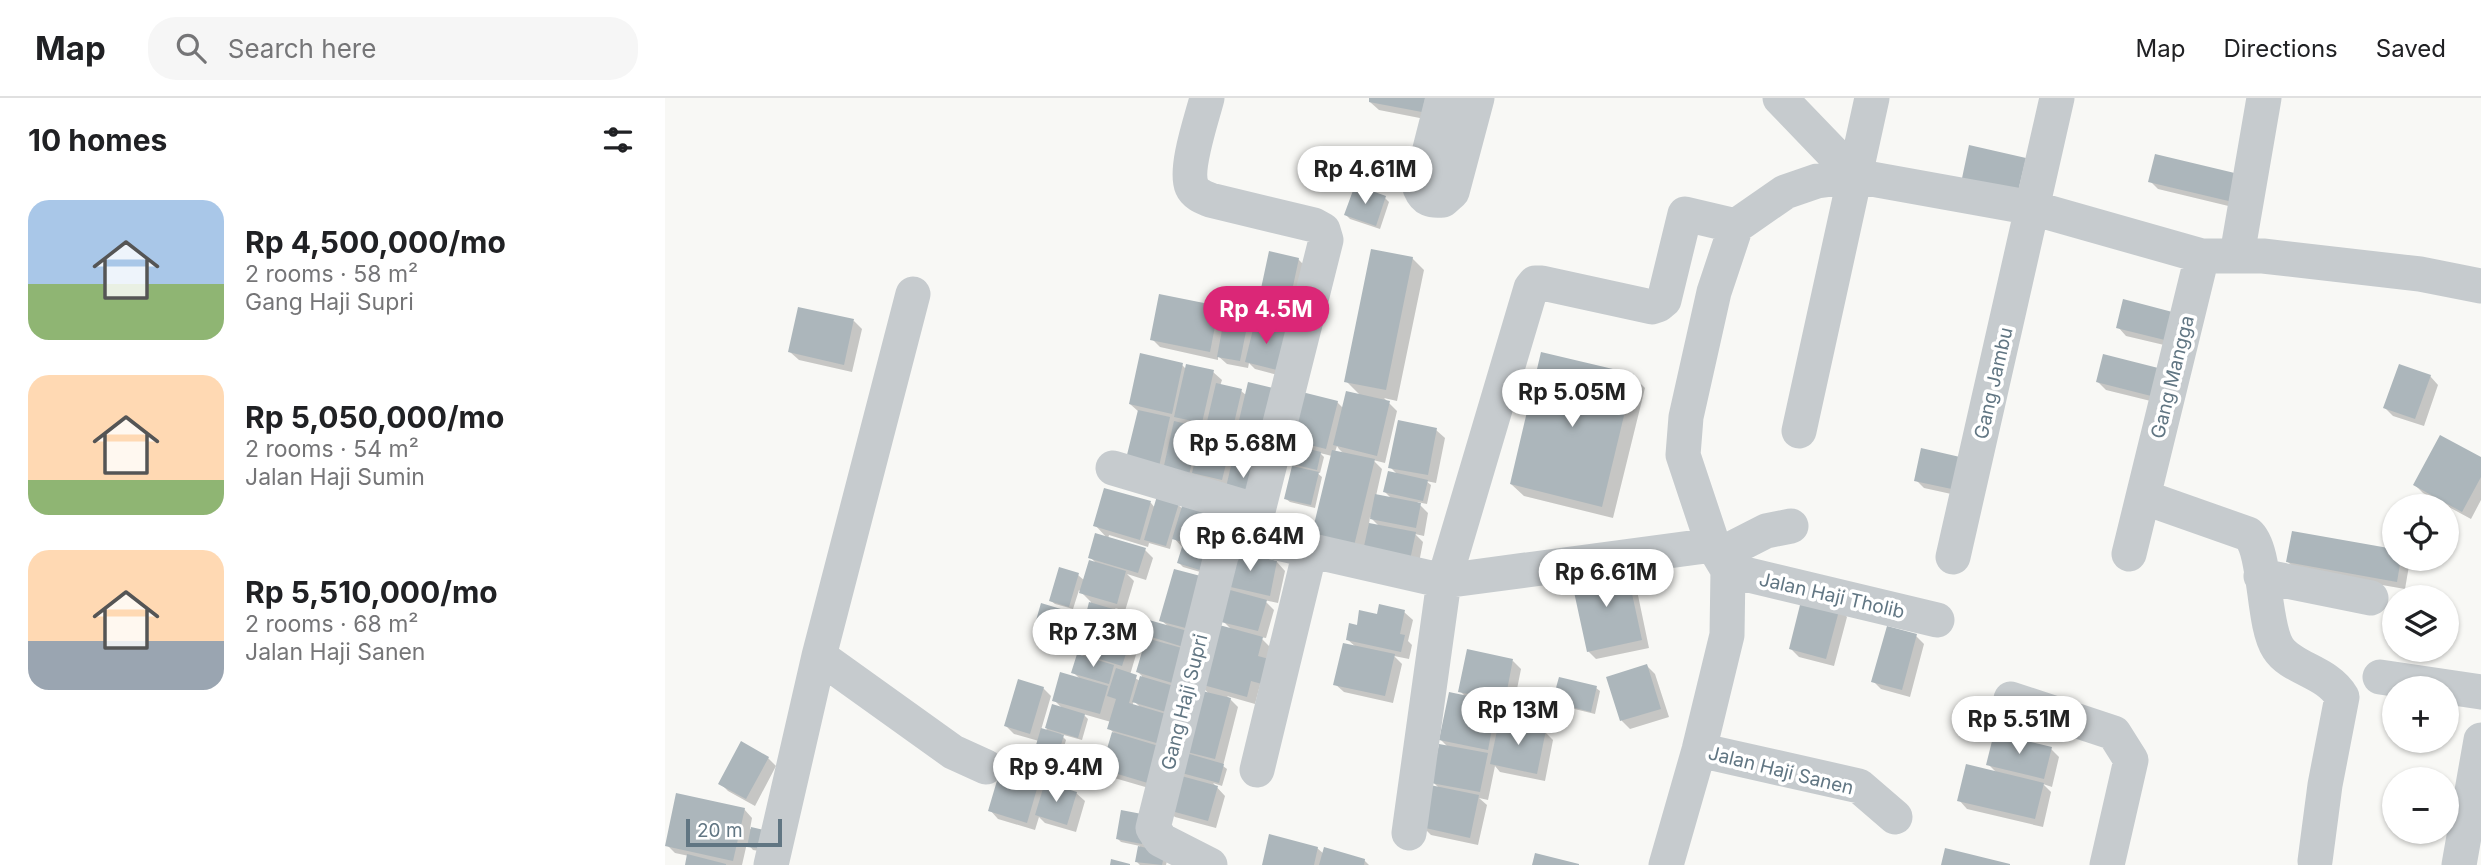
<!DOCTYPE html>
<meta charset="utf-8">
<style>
:root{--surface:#fff;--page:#f6f6f6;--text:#202124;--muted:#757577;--line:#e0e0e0;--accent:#db2777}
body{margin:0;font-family:Inter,sans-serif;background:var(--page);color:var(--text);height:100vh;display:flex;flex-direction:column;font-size:26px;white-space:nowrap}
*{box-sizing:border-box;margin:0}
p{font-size:23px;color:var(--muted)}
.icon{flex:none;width:38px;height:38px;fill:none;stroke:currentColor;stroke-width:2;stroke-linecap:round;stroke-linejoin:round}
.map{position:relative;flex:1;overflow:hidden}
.details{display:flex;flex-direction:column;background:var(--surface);width:665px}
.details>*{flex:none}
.buttons{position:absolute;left:1717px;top:396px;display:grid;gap:14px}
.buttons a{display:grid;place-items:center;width:77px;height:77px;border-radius:50%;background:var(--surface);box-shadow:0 2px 5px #0004;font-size:35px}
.scale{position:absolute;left:21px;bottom:18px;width:96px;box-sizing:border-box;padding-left:7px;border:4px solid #617683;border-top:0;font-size:19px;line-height:24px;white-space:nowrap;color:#617683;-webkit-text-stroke:5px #fff;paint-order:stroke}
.price{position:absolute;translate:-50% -60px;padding:0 16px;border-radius:24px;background:#fff;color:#222;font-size:23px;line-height:46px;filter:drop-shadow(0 2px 4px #0008)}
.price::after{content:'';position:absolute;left:50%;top:42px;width:21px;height:16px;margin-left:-10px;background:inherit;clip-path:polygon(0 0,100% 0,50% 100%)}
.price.on{background:var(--accent);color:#fff}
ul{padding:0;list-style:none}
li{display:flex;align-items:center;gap:21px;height:175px;padding:0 28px}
li span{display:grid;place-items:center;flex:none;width:196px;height:140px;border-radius:21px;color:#555}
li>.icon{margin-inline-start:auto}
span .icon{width:84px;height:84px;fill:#fffc;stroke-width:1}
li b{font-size:30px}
h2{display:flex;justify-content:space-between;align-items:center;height:84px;padding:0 28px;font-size:30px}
header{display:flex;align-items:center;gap:42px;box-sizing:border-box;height:98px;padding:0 35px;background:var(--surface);border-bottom:2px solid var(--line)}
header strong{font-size:33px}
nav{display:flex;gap:38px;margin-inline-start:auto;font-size:24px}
.search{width:490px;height:63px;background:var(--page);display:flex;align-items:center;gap:18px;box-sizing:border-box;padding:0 24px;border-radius:28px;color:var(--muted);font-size:26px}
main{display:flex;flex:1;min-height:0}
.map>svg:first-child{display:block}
.shadow{fill:#0003;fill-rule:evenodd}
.building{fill:#acb6bb}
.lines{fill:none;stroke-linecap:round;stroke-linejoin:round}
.minor{stroke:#c6cbce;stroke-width:35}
.labels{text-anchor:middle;stroke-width:7;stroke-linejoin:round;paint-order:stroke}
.street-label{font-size:19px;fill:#617683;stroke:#fff}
</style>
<header>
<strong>Map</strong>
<div class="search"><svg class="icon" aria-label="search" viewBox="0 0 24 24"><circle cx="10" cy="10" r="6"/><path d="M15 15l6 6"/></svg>Search here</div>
<nav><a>Map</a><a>Directions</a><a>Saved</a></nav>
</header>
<main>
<section class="details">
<h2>10 homes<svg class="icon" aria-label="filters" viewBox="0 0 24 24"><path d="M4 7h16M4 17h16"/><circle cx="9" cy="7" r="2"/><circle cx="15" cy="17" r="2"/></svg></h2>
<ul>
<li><span style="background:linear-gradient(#a9c7e8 60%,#8fb573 0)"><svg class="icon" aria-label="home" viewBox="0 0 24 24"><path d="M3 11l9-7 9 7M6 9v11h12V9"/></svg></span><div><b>Rp 4,500,000/mo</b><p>2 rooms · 58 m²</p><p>Gang Haji Supri</p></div></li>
<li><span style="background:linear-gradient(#ffd9b3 75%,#8fb573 0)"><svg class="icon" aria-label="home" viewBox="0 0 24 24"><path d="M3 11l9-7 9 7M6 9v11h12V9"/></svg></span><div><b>Rp 5,050,000/mo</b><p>2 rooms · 54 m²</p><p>Jalan Haji Sumin</p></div></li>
<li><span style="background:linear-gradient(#ffd9b3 65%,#9aa5b1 0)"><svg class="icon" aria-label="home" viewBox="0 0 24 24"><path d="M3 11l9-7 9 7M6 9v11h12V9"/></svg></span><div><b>Rp 5,510,000/mo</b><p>2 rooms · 68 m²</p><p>Jalan Haji Sanen</p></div></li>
</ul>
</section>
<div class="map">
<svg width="1816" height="767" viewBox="0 0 1816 767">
<rect width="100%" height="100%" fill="#f8f8f5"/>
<path class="shadow" d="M706 0H769L765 22 714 12 705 4Z
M1491 58 1580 112 1493 91 1485 83Z
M720 100 724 104 715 131 685 121 681 117Z
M747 160 759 172 732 303 719 300 732 313 720 365 708 362 717 371 711 398 727 401 720 394 733 377 725 369 771 332 780 340 771 385 761 383 766 387 762 406 752 404 763 415 759 438 750 436 758 444 753 470 656 450 667 358 655 355 659 359 655 375 651 374 657 379 650 410 625 404 621 401 628 368 625 365 637 351 627 342 672 304 678 310 696 298 681 283ZM672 348 674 351 679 356 670 354ZM705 419 715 429 704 426Z
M633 161 642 170 629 228 601 222 593 214Z
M554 210 561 218 584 216 592 224 620 279 590 271 584 265 583 270 562 266 553 258V262L495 249 487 241Z
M189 223 197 231 187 274 134 262 125 254Z
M1522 226 1516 251 1461 238 1453 229Z
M517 267 521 271 548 274 557 282 555 288 576 293 581 297 584 286 602 365 573 358 571 361 596 412 470 373 474 314 465 306ZM534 330 545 333 546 331 551 336 570 341 569 347 566 344 542 338Z
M968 278 980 290 948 420 859 398 846 386Z
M1765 278 1773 287 1759 328 1728 318 1720 310Z
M1512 283 1506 308 1441 292 1433 284Z
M1816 361V402L1806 421 1758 395 1750 387Z
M1307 363 1309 401 1259 390 1251 382Z
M441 392 486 405 490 410 513 407 518 411 562 420 570 428 560 462 539 455 546 462 542 476 518 469 514 465 518 450 508 439 505 451 484 445 483 449 444 437 443 441 480 452 488 460 481 482 462 476 469 483 460 513 450 510 457 518 452 538 465 541 473 550 465 577 475 583 477 578 472 573 489 544 482 537 504 529 496 522 546 483 521 596H544L533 584 568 533 558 523 559 486 612 464 620 473 613 505 599 502 609 512 601 540 595 539 605 549 590 606 562 598 573 609 558 668 562 671 557 688 548 685 560 698 551 730 510 719 501 711 494 693 446 679 438 670 449 635 444 630 446 624 418 616 423 621 417 642 395 636 401 642 392 673 374 668 386 680 384 687 411 695 420 703 411 734 380 725 374 719 370 732 333 721 325 712 375 671 368 663 374 643 349 636 341 628 378 590 386 598 376 632 381 633 388 608 398 611 389 602 416 582 408 574 421 561 414 554 415 551 378 540 370 532 418 519 421 522 426 504 414 492 408 511 390 506 386 503 413 477 420 483 432 466 425 459 443 441 430 427ZM469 603 477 611 467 608Z
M1729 453V460L1745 462 1740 491 1631 472 1623 464Z
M961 470 969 478 984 550 931 561 923 553Z
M1174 511 1182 519 1169 568 1134 559 1126 551Z
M739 514 748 522 743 543 747 547 744 561 729 558 737 566 728 605 679 594 670 586 691 549 683 542 693 529 713 518Z
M1251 538 1259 546 1245 599 1216 591 1208 583Z
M848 563 856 571 848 611 833 608 839 614 837 625 880 634 888 642 880 683 835 674 830 668 823 702 814 700 822 707 813 747 766 737 758 729 775 691 768 684 783 649 776 642 801 599 795 593Z
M982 568 990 576 1004 619 965 631 957 623 943 580Z
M931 590 935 593 930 616 893 607 889 603Z
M1386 651 1394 659 1387 689 1378 686 1386 694 1378 729 1302 711 1294 702 1332 675 1323 666Z
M103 660 111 668 90 708 63 693 55 685Z
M79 711 87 720 85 731 107 735V755L88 752 82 745 77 767H21L24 758 10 755 2 747Z
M485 723 480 751 503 759 501 767H475L472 764 475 748 456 744 452 740Z
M652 750 659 756 699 762 704 767H599Z"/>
<path class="building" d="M704 0H760L757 14 704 4Z
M1304 47 1361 60 1352 98 1296 85Z
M1490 56 1578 77 1572 105 1483 84Z
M690 87 721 98 711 128 679 117Z
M706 151 748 159 721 292 679 284Z
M604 153 634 160 621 221 591 214Z
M494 196 554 208 545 254 485 242Z
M1458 201 1515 216 1508 244 1451 230Z
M133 209 189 221 179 267 123 254Z
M561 210 585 214 575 263 552 259Z
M590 223 623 232 612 272 580 264Z
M876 254 969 276 937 409 845 386Z
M475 255 518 265 507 316 464 306Z
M1438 256 1505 273 1498 301 1431 284Z
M521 266 549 272 537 325 509 319Z
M1734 266 1766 277 1750 321 1718 310Z
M583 284 617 292 606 339 572 331Z
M551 285 577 291 567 334 541 328Z
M681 293 725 303 712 358 668 347Z
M637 294 673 303 661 351 625 342Z
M473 312 505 319 493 373 460 365Z
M733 322 772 330 763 377 723 370Z
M509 323 535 329 524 377 498 372Z
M570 334 603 341 598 362 565 354Z
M536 335 567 342 557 382 527 375Z
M1775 337 1816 359V379L1797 414 1748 387Z
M627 347 656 354 652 372 623 365Z
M1256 350 1308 362 1301 394 1249 383Z
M667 352 710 361 688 452 645 443Z
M568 359 597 365 588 405 559 398Z
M627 368 654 374 646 407 619 401Z
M723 373 763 382 758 403 718 394Z
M439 390 486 403 475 442 428 428Z
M710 396 756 405 751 430 705 421Z
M492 398 514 405 501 448 479 442Z
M518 405 563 418 552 454 507 441Z
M704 425 751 434 745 462 698 453Z
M1627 433 1729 451V460H1736L1732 484 1621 464Z
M430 435 481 450 473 475 423 460Z
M517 449 543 457 538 473 512 465Z
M565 452 612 463 605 498 557 487Z
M424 462 461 473 452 506 414 495Z
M961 468 977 542 922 554 906 480Z
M394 469 414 475 404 509 384 503Z
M509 471 547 481 532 533 494 523Z
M565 492 602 502 593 533 556 524Z
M1137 499 1175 509 1161 561 1124 551Z
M424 504 455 513 449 533 419 524Z
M376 505 419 518 411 545 368 533Z
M714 506 740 512 735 536 740 537 736 554 681 542 684 525 692 527 694 512 712 516Z
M484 522 533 536 528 552 480 537Z
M547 525 598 539 593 558 604 561 597 586 586 583 582 599 531 585Z
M420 526 466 540 457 568 412 554Z
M1222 528 1252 536 1237 592 1206 584Z
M481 540 524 552 514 587 471 574Z
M678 545 730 556 720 598 668 587Z
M802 551 848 561 840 603 793 594Z
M412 556 449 567 444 586 406 575Z
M982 566 996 611 955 623 941 579Z
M451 570 472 577 464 605 501 616 502 648 442 631 451 601 442 598Z
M395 574 443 588 435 616 387 603Z
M475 578 519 591 511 617 467 604Z
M894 579 932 588 926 614 887 604Z
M353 581 379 589 365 636 339 628Z
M529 591 566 600 550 661 514 652Z
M784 594 832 604 823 652 774 642Z
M387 606 420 616 413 640 380 630Z
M834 623 881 632 872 676 825 666Z
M376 630 399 637 389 670 366 664Z
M447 634 497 649 486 686 436 671Z
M1329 635 1387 649 1379 681 1321 667Z
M76 643 104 659 81 701 53 686Z
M774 646 823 655 815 694 766 685Z
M514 653 559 666 554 685 509 673Z
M339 659 378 670 362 725 323 713Z
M1301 666 1379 685 1370 721 1292 703Z
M509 676 553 688 543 723 499 711Z
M380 684 412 694 402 727 370 717Z
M765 687 814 697 805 740 756 729Z
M11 695 80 710 68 763 0 748Z
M456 712 482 717 477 746 451 741Z
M86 729 108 734 104 752 82 749Z
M604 736 653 749 649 767H597Z
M473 748 500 754 497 767 470 764Z
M659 749 700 761 699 767H654Z
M1280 750 1345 766V767H1276Z
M870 755 914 766V767H867Z
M22 756 61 766V767H20Z
M446 761 465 766V767H445Z"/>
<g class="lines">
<path class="minor" d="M542 0C537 20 519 71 527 89 530 96 538 99 545 102L649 127 658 132 661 142 593 413 591 426 595 438
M778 0 755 90C760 102 766 103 778 102L787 94 812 0
M1115 0 1190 78
M1572 157 1599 0
M1134 333 1207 0
M448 370 593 413
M1478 399 1583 436C1602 452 1597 526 1613 550 1626 571 1662 573 1677 599L1660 687 1650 763
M595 438 604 443 779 483 1048 447
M1464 456 1537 158
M1054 457 1101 433 1126 428
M1288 459 1392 0
M1063 472 1272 522
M1596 478 1706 500
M154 558 288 654 321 669
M1715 579 1816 594
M1346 601 1449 635 1466 662 1442 767
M1034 652 1194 688 1230 719
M592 672 645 453
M744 735 779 483 866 190 870 185H877L987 209 993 207 999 202 1020 116 1071 128
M106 767 154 558 248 196
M545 767 496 742 488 730 556 458C565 437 575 440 595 438
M1001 767 1034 652 1062 537 1063 472 1048 447 1018 357 1021 319 1049 194 1071 128 1120 94 1152 83 1190 78 1368 110 1537 158H1598L1755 176 1816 188
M1794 767 1816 642"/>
</g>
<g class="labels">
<g class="street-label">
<text transform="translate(1507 279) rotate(-76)" y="7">Gang Mangga</text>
<text transform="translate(1328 285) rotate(-77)" y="7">Gang Jambu</text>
<text transform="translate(1167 497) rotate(13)" y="7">Jalan Haji Tholib</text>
<text transform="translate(519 604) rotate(-76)" y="7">Gang Haji Supri</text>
<text transform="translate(1116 672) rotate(14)" y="7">Jalan Haji Sanen</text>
</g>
</g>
</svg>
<div class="buttons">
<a><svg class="icon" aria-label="locate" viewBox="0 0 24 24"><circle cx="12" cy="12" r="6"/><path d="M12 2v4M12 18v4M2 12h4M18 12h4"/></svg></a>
<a><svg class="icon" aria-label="layers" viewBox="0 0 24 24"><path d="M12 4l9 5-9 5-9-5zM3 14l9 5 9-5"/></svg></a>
<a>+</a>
<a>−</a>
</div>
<div class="scale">20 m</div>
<b class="price" style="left:700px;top:108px">Rp 4.61M</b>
<b class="price on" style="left:601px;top:248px">Rp 4.5M</b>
<b class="price" style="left:907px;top:331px">Rp 5.05M</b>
<b class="price" style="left:578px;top:382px">Rp 5.68M</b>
<b class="price" style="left:585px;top:475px">Rp 6.64M</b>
<b class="price" style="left:941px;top:511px">Rp 6.61M</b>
<b class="price" style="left:428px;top:571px">Rp 7.3M</b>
<b class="price" style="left:853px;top:649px">Rp 13M</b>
<b class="price" style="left:1354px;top:658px">Rp 5.51M</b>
<b class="price" style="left:391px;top:706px">Rp 9.4M</b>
</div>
</main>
